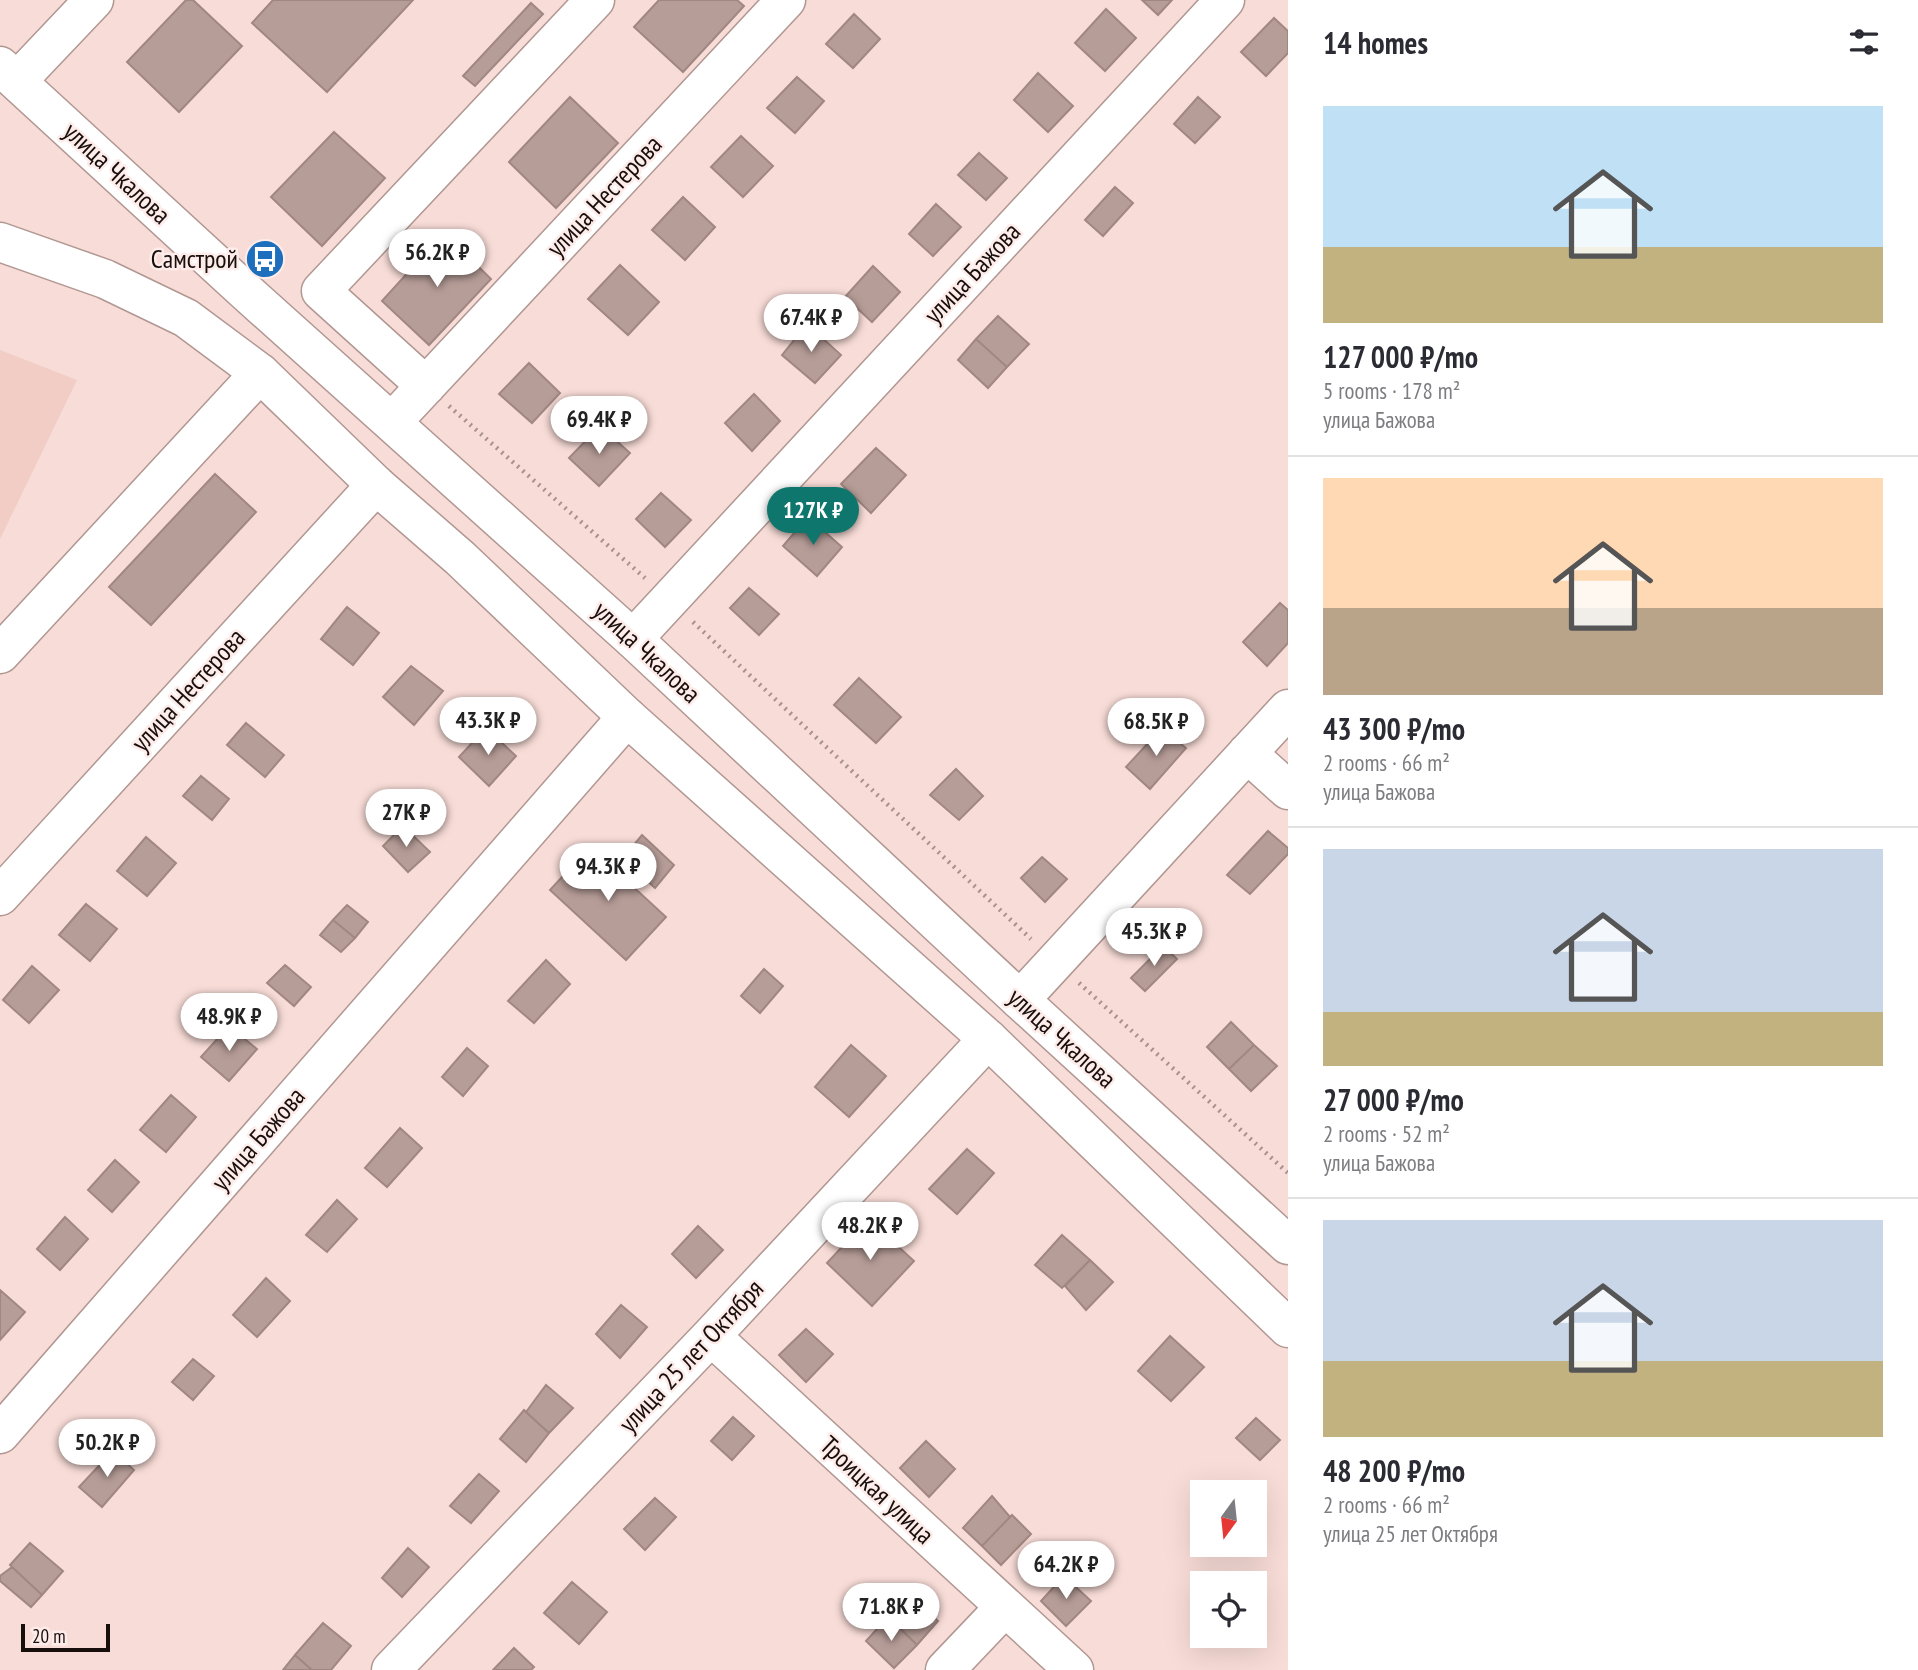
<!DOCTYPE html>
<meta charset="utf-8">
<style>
:root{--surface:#fff;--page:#f7f7f7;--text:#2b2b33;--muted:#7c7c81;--line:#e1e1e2;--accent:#0f766e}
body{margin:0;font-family:"PT Sans Narrow",sans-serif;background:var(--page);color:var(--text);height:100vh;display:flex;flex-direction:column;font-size:26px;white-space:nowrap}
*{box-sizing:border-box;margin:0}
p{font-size:23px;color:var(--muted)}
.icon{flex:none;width:38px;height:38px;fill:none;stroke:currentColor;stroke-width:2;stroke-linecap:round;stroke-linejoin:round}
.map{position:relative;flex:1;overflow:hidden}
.side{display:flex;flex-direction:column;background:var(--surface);width:630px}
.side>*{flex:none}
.needle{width:46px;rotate:195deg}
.controls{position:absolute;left:1190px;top:1480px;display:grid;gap:14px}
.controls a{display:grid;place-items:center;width:77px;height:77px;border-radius:0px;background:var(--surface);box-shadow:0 7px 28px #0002;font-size:35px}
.scale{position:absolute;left:21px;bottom:18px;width:89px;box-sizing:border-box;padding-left:7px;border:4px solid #180f0d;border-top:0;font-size:19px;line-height:24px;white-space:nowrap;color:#180f0d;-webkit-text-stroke:5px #fdece9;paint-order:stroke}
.price{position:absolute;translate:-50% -60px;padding:0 16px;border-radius:24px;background:#fff;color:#222;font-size:23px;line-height:46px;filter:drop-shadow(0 2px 4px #0008)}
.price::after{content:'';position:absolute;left:50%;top:42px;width:21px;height:16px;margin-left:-10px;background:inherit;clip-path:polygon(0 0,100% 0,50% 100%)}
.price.selected{background:var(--accent);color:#fff}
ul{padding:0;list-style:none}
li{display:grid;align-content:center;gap:14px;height:371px;padding:0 35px}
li+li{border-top:2px solid var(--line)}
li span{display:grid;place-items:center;height:217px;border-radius:0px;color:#555}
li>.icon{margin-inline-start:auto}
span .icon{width:126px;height:126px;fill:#fffc;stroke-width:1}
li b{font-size:30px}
h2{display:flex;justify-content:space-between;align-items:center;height:84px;padding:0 35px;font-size:30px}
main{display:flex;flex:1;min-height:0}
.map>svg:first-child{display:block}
.built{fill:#f1cdc6}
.building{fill:#b79d98;stroke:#a18782;stroke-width:2}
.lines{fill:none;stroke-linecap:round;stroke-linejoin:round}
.minor-casing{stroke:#b19792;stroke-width:41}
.major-casing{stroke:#b19792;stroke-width:41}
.path{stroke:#a7928e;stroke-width:4.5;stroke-dasharray:2 5;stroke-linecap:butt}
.minor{stroke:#fff;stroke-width:38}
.major{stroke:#fff;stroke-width:38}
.labels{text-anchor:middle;stroke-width:5;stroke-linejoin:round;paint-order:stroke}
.street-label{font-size:26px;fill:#180f0d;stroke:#fdece9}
.poi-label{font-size:26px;fill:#180f0d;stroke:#fdece9;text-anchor:end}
</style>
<main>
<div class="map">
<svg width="1288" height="1670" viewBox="0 0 1288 1670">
<rect width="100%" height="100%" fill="#f8dcd7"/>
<path class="built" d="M0 350 77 380 0 539Z"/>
<path class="building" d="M186 0H193L242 46 179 112 127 62Z
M273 0H413L327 92 252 23Z
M659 0H737L744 6 683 72 634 27Z
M1142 0H1172L1158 15Z
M531 3 543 14 475 86 463 76Z
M1106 9 1136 38 1105 71 1075 43Z
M854 14 880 39 853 68 826 44Z
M1274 18 1288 31V53L1266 76 1241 52Z
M1038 73 1073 106 1048 132 1014 100Z
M797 77 824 101 795 133 767 108Z
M570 97 618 143 556 208 509 162Z
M1198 97 1220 117 1195 143 1174 124Z
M334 132 385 178 322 246 271 197Z
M741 136 773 166 743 197 711 167Z
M979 153 1007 178 986 200 958 175Z
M1115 187 1133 203 1103 236 1085 220Z
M683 197 715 227 685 260 652 230Z
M936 204 961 227 933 256 909 234Z
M444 233 491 279 429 345 382 301Z
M620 265 659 302 628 335 588 299Z
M873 266 900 292 872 322 845 297Z
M998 316 1029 344 1007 367 976 339Z
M807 324 841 355 815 383 782 355Z
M976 339 1007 367 988 388 958 360Z
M529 363 560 393 532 423 499 394Z
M754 394 780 421 752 451 725 423Z
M600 426 630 453 599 486 569 458Z
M876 448 906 475 871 513 841 484Z
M215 474 256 512 151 625 109 587Z
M661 493 691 520 665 547 636 519Z
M808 517 842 547 817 576 783 546Z
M749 588 779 614 759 635 730 608Z
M1280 603 1288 610V643L1267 666 1243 642Z
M347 607 379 633 353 665 321 639Z
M411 666 443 691 414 725 383 697Z
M859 678 901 717 876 743 834 705Z
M246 723 284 755 265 777 227 745Z
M486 728 516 756 489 786 459 757Z
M1162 728 1186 748 1150 789 1126 767Z
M956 769 983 796 959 820 930 795Z
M201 776 229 799 212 820 183 796Z
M403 826 430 852 408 872 383 846Z
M1268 831 1288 848V854L1250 894 1227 875Z
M642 835 674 865 655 888 623 858Z
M146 837 176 863 147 896 117 871Z
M590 847 666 917 626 960 550 890Z
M1042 857 1067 879 1045 902 1021 878Z
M86 904 117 929 90 961 59 935Z
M347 905 368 922 355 938 333 920Z
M333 920 355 938 341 952 320 935Z
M1163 946 1177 959 1145 991 1131 978Z
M546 960 570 984 534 1023 508 1001Z
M285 965 311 987 294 1006 267 983Z
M32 966 59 990 29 1023 3 1000Z
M764 969 783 986 760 1013 741 996Z
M1231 1022 1254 1045 1229 1069 1207 1047Z
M229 1026 257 1049 229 1081 201 1057Z
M851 1045 886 1076 849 1117 815 1087Z
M1254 1045 1277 1066 1251 1091 1229 1069Z
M467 1048 488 1066 463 1096 442 1077Z
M171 1095 196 1117 166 1152 140 1130Z
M400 1128 422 1148 387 1187 365 1168Z
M967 1149 994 1173 957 1214 929 1189Z
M115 1160 139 1182 112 1212 88 1190Z
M337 1200 357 1219 327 1252 306 1235Z
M65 1217 88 1239 60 1270 37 1249Z
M868 1219 914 1261 872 1306 827 1263Z
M698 1226 723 1250 696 1278 672 1254Z
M1062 1235 1090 1260 1062 1288 1035 1265Z
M1090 1260 1113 1282 1086 1310 1065 1286Z
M266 1278 290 1301 257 1337 233 1315Z
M0 1290 25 1312 0 1340Z
M621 1305 647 1327 620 1358 596 1334Z
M806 1329 833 1354 806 1382 779 1355Z
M1170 1336 1204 1367 1171 1401 1138 1371Z
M193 1359 214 1376 193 1400 172 1382Z
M546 1385 573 1408 549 1433 526 1412Z
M524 1410 549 1433 526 1462 500 1439Z
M733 1417 754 1436 732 1460 711 1441Z
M1256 1418 1280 1440 1260 1460 1236 1438Z
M926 1441 955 1469 929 1497 900 1468Z
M113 1451 134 1470 102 1507 79 1487Z
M479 1474 499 1491 471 1523 450 1506Z
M992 1496 1010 1517 982 1546 963 1528Z
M655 1498 676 1517 645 1550 624 1529Z
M1012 1515 1031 1534 1001 1565 982 1546Z
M30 1543 63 1571 42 1595 10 1565Z
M408 1548 429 1567 402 1597 382 1578Z
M12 1567 42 1595 31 1607 0 1581V1576Z
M1064 1576 1091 1601 1066 1626 1041 1601Z
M572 1582 607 1612 579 1644 544 1613Z
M910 1594 938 1621 917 1645 890 1618Z
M888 1617 917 1645 894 1668 866 1641Z
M323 1623 351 1646 331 1670H312L295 1655Z
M514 1648 534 1667 531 1670H493Z
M295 1655 312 1670H283Z"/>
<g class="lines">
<g class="minor-casing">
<path id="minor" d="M18 80 94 0
M426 386 321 291 595 0
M392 422 786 0
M633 639 1225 0
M0 654 260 373
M1247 753 1288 790
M0 896 376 485
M1020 1000 1288 709
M711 1336 1074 1670
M0 1434 627 717
M391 1670 711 1336 988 1039
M945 1670 1004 1608"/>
</g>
<g class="major-casing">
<path id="major" d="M0 66 245 291 633 639 1020 1000 1288 1245
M0 242 105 279 186 318 260 373 376 485 460 558 627 717 988 1039 1288 1328"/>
</g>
<path class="path" d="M449 406 645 578
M693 622 1031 939
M1079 983 1288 1173"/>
<use href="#minor" class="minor"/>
<use href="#major" class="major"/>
</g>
<defs>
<g id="bus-disc" transform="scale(2.0125)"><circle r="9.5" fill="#1d6fbd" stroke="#fdece9"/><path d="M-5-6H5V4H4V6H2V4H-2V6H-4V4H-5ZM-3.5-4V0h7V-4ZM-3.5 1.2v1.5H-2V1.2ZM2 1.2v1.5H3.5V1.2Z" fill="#fff"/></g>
</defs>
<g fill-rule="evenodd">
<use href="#bus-disc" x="265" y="259"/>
</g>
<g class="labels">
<g class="street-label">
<text transform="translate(117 173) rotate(43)" y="9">улица Чкалова</text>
<text transform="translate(604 196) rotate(-47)" y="9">улица Нестерова</text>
<text transform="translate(972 273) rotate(-47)" y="9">улица Бажова</text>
<text transform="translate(647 652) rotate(43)" y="9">улица Чкалова</text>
<text transform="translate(188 690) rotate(-48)" y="9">улица Нестерова</text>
<text transform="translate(1062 1038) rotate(42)" y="9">улица Чкалова</text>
<text transform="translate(258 1139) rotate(-49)" y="9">улица Бажова</text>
<text transform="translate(691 1356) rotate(-47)" y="9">улица 25 лет Октября</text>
<text transform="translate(877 1490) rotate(43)" y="9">Троицкая улица</text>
</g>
<g class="poi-label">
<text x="238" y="268">Самстрой</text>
</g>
</g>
</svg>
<div class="controls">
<a><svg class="needle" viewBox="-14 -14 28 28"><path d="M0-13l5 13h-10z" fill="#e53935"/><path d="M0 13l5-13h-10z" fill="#7c7c81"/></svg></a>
<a><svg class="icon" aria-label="locate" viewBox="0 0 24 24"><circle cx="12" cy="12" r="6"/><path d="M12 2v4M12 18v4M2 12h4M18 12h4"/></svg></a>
</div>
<div class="scale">20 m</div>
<b class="price" style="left:437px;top:289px">56.2K ₽</b>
<b class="price" style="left:811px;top:354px">67.4K ₽</b>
<b class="price" style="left:599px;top:456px">69.4K ₽</b>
<b class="price selected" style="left:813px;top:547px">127K ₽</b>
<b class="price" style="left:488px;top:757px">43.3K ₽</b>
<b class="price" style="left:1156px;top:758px">68.5K ₽</b>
<b class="price" style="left:406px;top:849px">27K ₽</b>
<b class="price" style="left:608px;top:903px">94.3K ₽</b>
<b class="price" style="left:1154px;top:968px">45.3K ₽</b>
<b class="price" style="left:229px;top:1053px">48.9K ₽</b>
<b class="price" style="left:870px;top:1262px">48.2K ₽</b>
<b class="price" style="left:107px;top:1479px">50.2K ₽</b>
<b class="price" style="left:1066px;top:1601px">64.2K ₽</b>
<b class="price" style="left:891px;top:1643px">71.8K ₽</b>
</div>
<section class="side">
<h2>14 homes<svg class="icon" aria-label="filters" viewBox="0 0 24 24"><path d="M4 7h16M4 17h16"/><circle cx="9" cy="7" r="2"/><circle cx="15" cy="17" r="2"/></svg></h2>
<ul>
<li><span style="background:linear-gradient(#bfe0f5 65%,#c2b280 0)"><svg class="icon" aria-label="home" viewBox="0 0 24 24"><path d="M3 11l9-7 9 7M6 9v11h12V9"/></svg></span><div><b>127 000 ₽/mo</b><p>5 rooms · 178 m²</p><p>улица Бажова</p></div></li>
<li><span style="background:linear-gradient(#ffd9b3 60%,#b9a48a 0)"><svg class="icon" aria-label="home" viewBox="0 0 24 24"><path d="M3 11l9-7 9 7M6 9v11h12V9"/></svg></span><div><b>43 300 ₽/mo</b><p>2 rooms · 66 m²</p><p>улица Бажова</p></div></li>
<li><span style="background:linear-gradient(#c9d6e8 75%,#c2b280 0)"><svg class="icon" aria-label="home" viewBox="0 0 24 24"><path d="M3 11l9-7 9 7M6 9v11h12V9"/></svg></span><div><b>27 000 ₽/mo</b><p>2 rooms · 52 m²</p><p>улица Бажова</p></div></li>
<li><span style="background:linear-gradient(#c9d6e8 65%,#c2b280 0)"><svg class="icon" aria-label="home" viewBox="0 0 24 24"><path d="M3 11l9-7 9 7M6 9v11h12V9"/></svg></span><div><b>48 200 ₽/mo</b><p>2 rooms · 66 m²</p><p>улица 25 лет Октября</p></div></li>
</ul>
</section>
</main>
